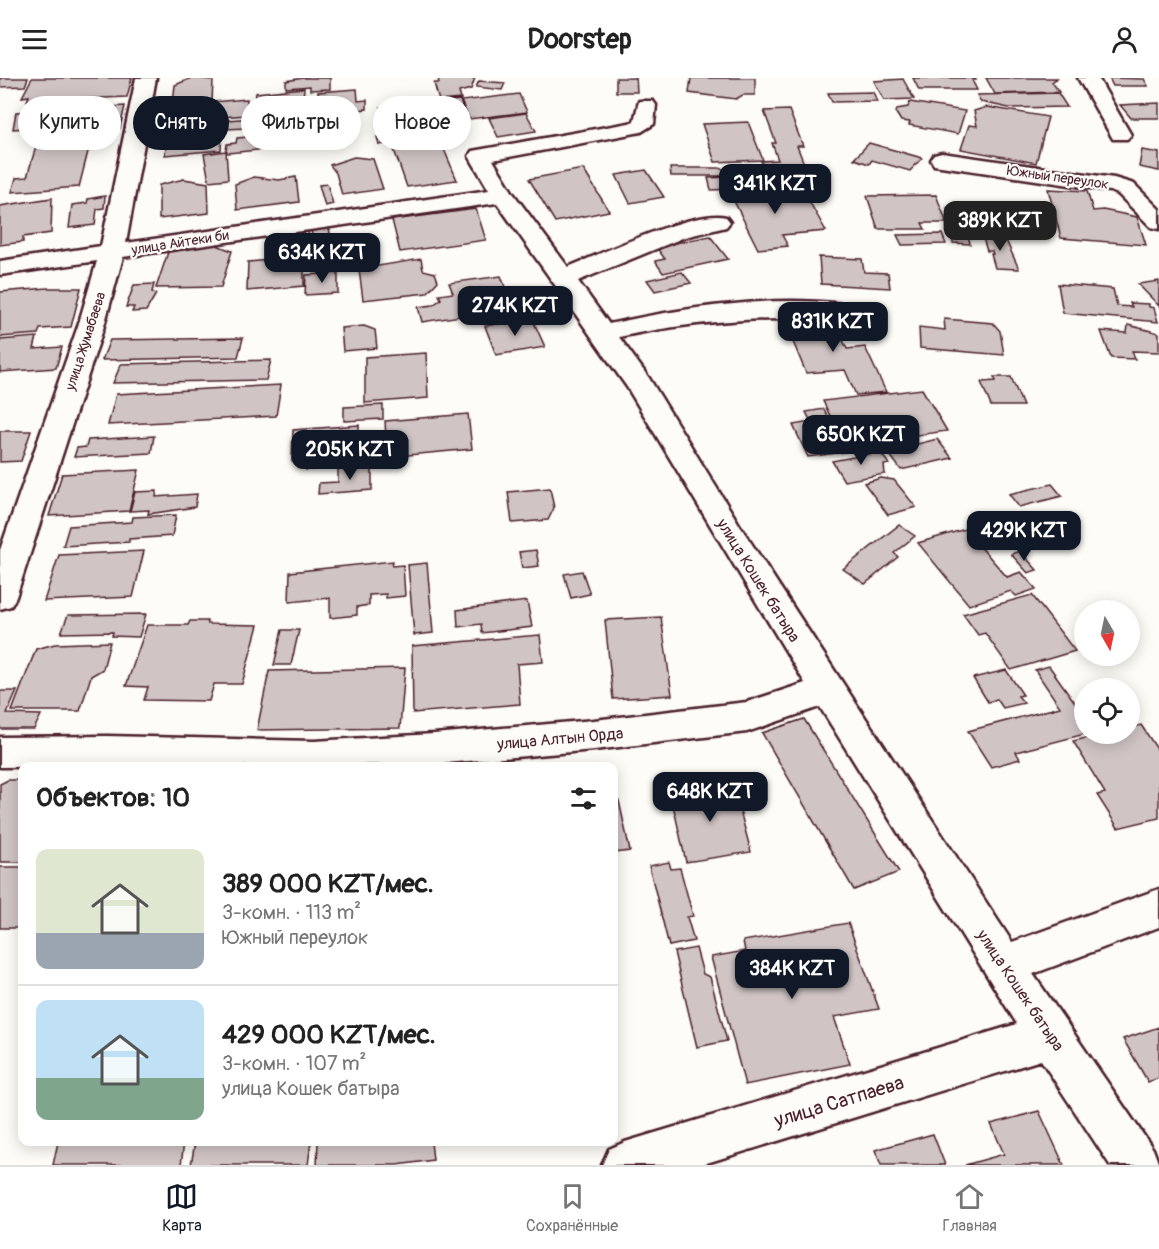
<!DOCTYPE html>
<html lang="ru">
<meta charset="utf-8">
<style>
:root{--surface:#fff;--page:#f6f6f6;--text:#222;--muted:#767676;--line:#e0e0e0;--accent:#111827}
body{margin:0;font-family:Pangolin,sans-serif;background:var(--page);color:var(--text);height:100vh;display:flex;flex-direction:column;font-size:22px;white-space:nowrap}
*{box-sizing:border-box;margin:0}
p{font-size:20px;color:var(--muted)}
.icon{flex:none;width:33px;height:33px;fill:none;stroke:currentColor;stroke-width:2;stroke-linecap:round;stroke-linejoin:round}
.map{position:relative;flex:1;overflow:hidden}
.side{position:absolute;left:18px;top:684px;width:600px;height:384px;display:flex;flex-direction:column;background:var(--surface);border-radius:12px;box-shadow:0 3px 15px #0003}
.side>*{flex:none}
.guide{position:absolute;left:18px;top:18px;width:600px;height:54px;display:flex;gap:12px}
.needle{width:39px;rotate:171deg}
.controls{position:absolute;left:1074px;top:522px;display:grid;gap:12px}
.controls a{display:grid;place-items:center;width:66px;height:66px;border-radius:50%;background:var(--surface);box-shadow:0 3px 15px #0003;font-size:30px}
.price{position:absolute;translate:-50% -51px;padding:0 14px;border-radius:12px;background:var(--accent);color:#fff;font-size:20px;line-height:39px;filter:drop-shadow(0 2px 3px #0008)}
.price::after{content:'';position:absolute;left:50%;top:36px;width:18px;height:14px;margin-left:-9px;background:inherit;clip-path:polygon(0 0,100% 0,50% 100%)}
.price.active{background:#222;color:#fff}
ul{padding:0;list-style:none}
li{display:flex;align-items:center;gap:18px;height:150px;padding:0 18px}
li+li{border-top:2px solid var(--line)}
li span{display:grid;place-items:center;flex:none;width:168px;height:120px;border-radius:12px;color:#555}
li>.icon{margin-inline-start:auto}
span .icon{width:72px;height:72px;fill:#fffc;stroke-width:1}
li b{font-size:26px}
h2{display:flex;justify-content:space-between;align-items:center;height:72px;padding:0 18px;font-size:26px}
.chip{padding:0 21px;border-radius:27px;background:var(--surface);box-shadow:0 3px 15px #0003;font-size:21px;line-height:54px}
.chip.active{background:var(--accent);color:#fff}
header{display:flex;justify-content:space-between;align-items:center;height:78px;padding:0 18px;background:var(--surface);font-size:27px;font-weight:700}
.tab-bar{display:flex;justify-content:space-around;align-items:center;height:84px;border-top:2px solid var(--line);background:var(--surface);font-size:16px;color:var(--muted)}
.tab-bar a{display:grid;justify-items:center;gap:3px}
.tab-bar .active{color:var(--accent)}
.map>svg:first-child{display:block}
.building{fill:#d0c5c4;stroke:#4a1f2b;stroke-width:1.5}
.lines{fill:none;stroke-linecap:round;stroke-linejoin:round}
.minor-casing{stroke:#4a1f2b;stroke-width:5}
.minor{fill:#fdfcf7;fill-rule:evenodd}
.labels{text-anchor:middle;stroke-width:4.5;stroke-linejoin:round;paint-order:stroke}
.far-street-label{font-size:14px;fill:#4a1f2b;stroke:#fdfcf7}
.street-label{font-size:16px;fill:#4a1f2b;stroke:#fdfcf7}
.near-street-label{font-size:20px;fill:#4a1f2b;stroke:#fdfcf7}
</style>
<header><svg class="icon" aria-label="menu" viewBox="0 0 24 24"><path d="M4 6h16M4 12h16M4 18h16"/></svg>Doorstep<svg class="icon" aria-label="person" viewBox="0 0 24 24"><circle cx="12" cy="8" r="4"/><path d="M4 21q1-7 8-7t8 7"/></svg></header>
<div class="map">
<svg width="1159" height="1087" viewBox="0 0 1159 1087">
<rect width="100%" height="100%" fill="#fdfcf7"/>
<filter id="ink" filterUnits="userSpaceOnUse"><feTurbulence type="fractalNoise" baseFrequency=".0167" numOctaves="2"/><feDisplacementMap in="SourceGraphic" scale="12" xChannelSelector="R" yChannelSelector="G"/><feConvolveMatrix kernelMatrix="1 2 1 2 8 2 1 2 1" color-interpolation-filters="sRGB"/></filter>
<g filter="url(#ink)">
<path class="building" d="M0 0H28L25 8 0 9Z
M32 0H132L127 19 27 23 29 18 22 19Z
M192 0 213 2 212 24 247 21V37L171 43 175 7Z
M303 0H330V11L310 12V8L286 10V3Z
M438 0H475L471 11 459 14 461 21 439 23 434 5H439Z
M616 0H636L637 14H616Z
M691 0H755V17H743L736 21 689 15Z
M913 0H975L976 2H972L977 12H919Z
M986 0H1057L1052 4 1059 14 995 16Z
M1109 0 1144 1 1148 8H1113Z
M903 1 914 21 884 22 874 3Z
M479 3 505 5 502 12 476 9Z
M304 10 302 34H295L294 45 270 46 271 35 253 37 256 15Z
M357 11 358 23 367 22V31L358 32V35L308 40V30H319L318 14Z
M873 14 877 23 832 24 828 15Z
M1058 15 1067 29 1009 30 981 24 977 17Z
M519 16 527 34 469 41 461 23Z
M460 22 466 42 385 49 381 30Z
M910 24 965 33 958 56 909 47 910 44 901 43 896 35 897 31 908 29Z
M1159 25V40H1131L1120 27Z
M125 28 120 50 80 53 84 37 107 36 109 29Z
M987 29 1048 39 1036 85 961 71 969 47 977 48 974 33Z
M789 32 803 68H797L805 88 765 92 761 83 778 82 772 65H776L764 33Z
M30 33 27 50 13 51 16 34Z
M526 35 536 53 498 59 489 40Z
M267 39 266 49 226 51 227 42Z
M223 41 221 72 165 77 168 53 181 52 182 45Z
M310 42 311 55 293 56 295 43Z
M748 44 763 82 715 84 702 46Z
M439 50 442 57 425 60 423 52Z
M113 51 112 57 93 58 94 52Z
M391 52 392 56 397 55 400 64 379 67 377 59 381 58 379 54Z
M93 54 79 109 12 114 16 100 27 99 39 58Z
M270 57V60L308 57V67L228 75 226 73 227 66 236 65 237 60Z
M449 58 453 68 443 69 457 102 407 109 392 66Z
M869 65 922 80 910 93 872 82 869 86 854 81Z
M1142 72 1159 75V93L1139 89Z
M226 73 228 101 209 103 204 76Z
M354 79 373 81 383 111 342 117 336 95 330 87Z
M670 90H719L725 92 726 98H671Z
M583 91 609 133 555 144 529 101Z
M646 92 664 119 630 125 616 97Z
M254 99 279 102 296 99 299 124 237 132 235 106Z
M728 99 732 111 711 112 708 100Z
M184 101 208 105 209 135 159 141V107Z
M327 106 333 126 325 128 319 107Z
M771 108 776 117 804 114 826 153 782 157 788 168 758 171 729 113Z
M1048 111 1087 113 1093 133 1103 132 1137 139 1146 167 1061 160Z
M936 117 947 145H922L925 151H878L867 118Z
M105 118 104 130 97 131 95 147 69 150 72 127 87 125 88 121Z
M52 120 51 155 23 159V164L0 167V128Z
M947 130 963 131 970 166 953 165Z
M476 131 486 162 400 174 392 142Z
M969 131 1006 133 1012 156 974 154Z
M329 150 332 165 314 168 311 152Z
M308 153 312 176 288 179 284 156Z
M942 156 946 166 902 167 897 157Z
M982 157 1004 158 1019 191 995 190 991 176H993L992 173H987Z
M710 158 728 181 663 195 655 183 665 181 656 169Z
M195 165 214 166 232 173 221 209 156 210 168 174Z
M304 179V208L247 213 248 184Z
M819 179 862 181 864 194 888 195 890 210 821 206Z
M421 181 423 192 435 195 438 203 427 215 363 222 359 191Z
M682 194 691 205 655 213 647 202Z
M338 195V215L305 217 306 197Z
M501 198 513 230 422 244 418 229 433 227 441 221 439 217 453 215 449 205Z
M1159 203V228L1138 206Z
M154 206 152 214 156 216 146 233 132 234 134 229H126L134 207Z
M1058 206 1113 211 1117 228 1132 229 1130 225 1149 226V229L1154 230 1158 244 1063 235Z
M48 210H81L71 249 40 251 38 256 0 259V214Z
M548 213 555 227 538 231 531 216Z
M832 238 847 271 865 269 886 314 856 317 845 292 806 295 784 242Z
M532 240 545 269 496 277 485 248Z
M944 241 993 245 1000 253 1004 277 920 270 919 249 945 252Z
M1128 247 1159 255V274L1132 273 1135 281 1111 280 1101 253 1127 255Z
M364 248 375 252 377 270 343 273 341 250Z
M37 259 34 271 62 269 56 290 0 294V262Z
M243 260 238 279 102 282 110 262Z
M426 275 428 320 365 325V279Z
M271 282 266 302 113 305 121 286Z
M994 299H1011L1023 328H991L981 304 996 303Z
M281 307 276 338 108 347 116 316Z
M922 311 947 353 844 367 823 323Z
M383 327V341L344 343V329Z
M824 331 845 374 808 379 793 347 811 344 806 334Z
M468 336 472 371 387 379 385 343Z
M359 347V387L306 392 307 387 301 388 302 382 292 383 293 352Z
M0 353H31L21 383 0 384Z
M154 358 151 375 74 379 77 370 86 369 88 362Z
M937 361 952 380 901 392 890 377 897 375 894 372Z
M880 374 889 386 884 387 885 396 844 403 832 383Z
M372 388V412L318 416 319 405 338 404V391Z
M139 392 129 433 49 438 62 396Z
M881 400 894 402 916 429 888 437 864 405Z
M1052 406 1062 418 1019 429 1009 416Z
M550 410 554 430 548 442 512 445 508 414Z
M157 413 156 419 197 416 195 429 148 436 149 432 130 433 135 414Z
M176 437 172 458 129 461V464L63 468 69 448 132 444 133 439Z
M899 447 915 458 894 475 898 479 865 506 843 491Z
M965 451 1007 499 1021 494 1036 511 1016 518 1011 513 969 527 918 465Z
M536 472 539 488 522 490 519 474Z
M144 473 133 519 44 523 59 477Z
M1020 473 1037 492 1028 495 1011 476Z
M393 483 392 488 403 487 405 518 386 520V516L369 517V527L357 529V537L330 540V520L289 524 290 494Z
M427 485 433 555 414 557 408 487Z
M582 493 590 516 571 520 564 496Z
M1032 517 1075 573 1011 592 985 555 978 557 963 536Z
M527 523 532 549 482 555 481 546 458 549 457 532Z
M146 536 139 559 112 558 113 554 61 555 68 537Z
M661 539 672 617 613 621 605 542Z
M190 543H207L208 546 258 547 242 606H214L209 623 144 622 148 609 126 608 147 547H188Z
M282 552H299L291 587H274Z
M540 557 543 584 517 586 520 626 413 635 412 568Z
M110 564 103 591 91 598 80 633H12L36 571 55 566Z
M1049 588 1084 637 1085 656 1016 674 1020 681 991 689 968 653 1060 629 1035 592Z
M405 590 400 650 257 652 269 593Z
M1006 592 1023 617 1018 618 1024 625 1003 630 997 621 988 624 973 600Z
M0 613H17L7 636 41 637 34 651H0Z
M804 641 899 794 854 812 762 655Z
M1141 647 1159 674V740L1118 750 1097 717 1105 715 1073 663 1104 656H1130V650Z
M8 702H22V784H0V706Z
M733 706 751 774 686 784 670 714Z
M619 723 630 773 614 775V724Z
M669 784 671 791 680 790 693 838 687 839 694 863 669 868 649 788Z
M0 789H22V850H0Z
M848 845 879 931 834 939 850 986 745 1007 711 879 745 873 743 863Z
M696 870 703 896 710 899 727 963 697 969 674 874Z
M1159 949V1000L1148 1004 1123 961Z
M1039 1033 1064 1087H965L1004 1076 991 1046Z
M933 1056 945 1087H881L875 1072Z
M58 1064H184L181 1087H53Z
M195 1064H311L308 1087H191Z
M318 1064H431L433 1082 397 1087H317Z"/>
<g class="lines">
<g class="minor-casing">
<path id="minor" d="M136 0H156L126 165 489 112 469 78 472 73 629 45 634 43 639 23H653L656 27 654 46 641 54 493 82 513 115 568 189C601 176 694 131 726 139L730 144 726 149 685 159 578 203 609 246C689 228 800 212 881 233L885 238 881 243 872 246C787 236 703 241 619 259L649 300 742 451 1012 864 1159 811V849L1033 896 1153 1071 1159 1087H1110L1041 982 700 1087H602L609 1071 625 1064 1017 946 820 629 747 654 594 672 434 686 0 689V659L107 658 314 663 434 656 594 642 747 624 805 605 627 309 497 125 123 179 104 248 16 519 11 528 0 531V472L78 248 97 183 0 197V183L101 168Z
M1078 0H1098L1131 57 1127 61H1113Z
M942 75 1114 100 1134 106 1159 131V151L1151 149 1118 116 1110 113 934 87 931 82 934 77Z"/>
</g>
<use href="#minor" class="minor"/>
</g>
</g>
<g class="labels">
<g class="far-street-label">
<text transform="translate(1058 99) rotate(8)" y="5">Южный переулок</text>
<text transform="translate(180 164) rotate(-9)" y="5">улица Айтеки би</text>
<text transform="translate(85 263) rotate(-72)" y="5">улица Жумабаева</text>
</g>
<g class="street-label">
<text transform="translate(759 502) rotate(58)" y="6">улица Кошек батыра</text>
<text transform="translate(560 660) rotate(-5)" y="6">улица Алтын Орда</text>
<text transform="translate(1021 912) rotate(56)" y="6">улица Кошек батыра</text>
</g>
<g class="near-street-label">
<text transform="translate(839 1023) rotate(-17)" y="7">улица Сатпаева</text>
</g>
</g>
</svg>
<div class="controls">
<a><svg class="needle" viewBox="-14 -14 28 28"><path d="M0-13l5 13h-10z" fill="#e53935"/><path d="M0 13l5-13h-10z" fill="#767676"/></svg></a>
<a><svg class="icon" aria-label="locate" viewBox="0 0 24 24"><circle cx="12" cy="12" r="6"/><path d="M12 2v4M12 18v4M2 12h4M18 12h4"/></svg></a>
</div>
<b class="price" style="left:775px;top:137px">341K KZT</b>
<b class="price active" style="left:1000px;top:174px">389K KZT</b>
<b class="price" style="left:322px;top:206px">634K KZT</b>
<b class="price" style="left:515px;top:259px">274K KZT</b>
<b class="price" style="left:833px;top:275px">831K KZT</b>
<b class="price" style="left:861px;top:388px">650K KZT</b>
<b class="price" style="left:350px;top:403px">205K KZT</b>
<b class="price" style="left:1024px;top:484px">429K KZT</b>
<b class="price" style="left:710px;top:745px">648K KZT</b>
<b class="price" style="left:792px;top:922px">384K KZT</b>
<div class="guide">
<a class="chip">Купить</a>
<a class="chip active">Снять</a>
<a class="chip">Фильтры</a>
<a class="chip">Новое</a>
</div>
<section class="side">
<h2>Объектов: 10<svg class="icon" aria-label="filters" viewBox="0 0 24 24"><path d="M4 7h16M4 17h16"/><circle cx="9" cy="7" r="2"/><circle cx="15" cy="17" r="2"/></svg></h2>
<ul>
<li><span style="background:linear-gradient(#dfe7d0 70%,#9aa5b1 0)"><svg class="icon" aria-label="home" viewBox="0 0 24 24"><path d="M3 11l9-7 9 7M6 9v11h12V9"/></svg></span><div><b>389 000 KZT/мес.</b><p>3-комн. · 113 m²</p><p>Южный переулок</p></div></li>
<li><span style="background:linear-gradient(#bfe0f5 65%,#7fa58c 0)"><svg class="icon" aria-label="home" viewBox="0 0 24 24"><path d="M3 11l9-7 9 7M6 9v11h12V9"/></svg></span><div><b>429 000 KZT/мес.</b><p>3-комн. · 107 m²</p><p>улица Кошек батыра</p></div></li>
</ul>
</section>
</div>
<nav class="tab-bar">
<a class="active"><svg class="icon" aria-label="map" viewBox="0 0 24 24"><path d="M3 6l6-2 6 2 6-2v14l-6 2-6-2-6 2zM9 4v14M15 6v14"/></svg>Карта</a>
<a><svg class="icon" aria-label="saved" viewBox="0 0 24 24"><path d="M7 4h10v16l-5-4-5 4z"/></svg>Сохранённые</a>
<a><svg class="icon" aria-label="home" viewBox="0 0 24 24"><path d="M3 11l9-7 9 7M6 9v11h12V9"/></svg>Главная</a>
</nav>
